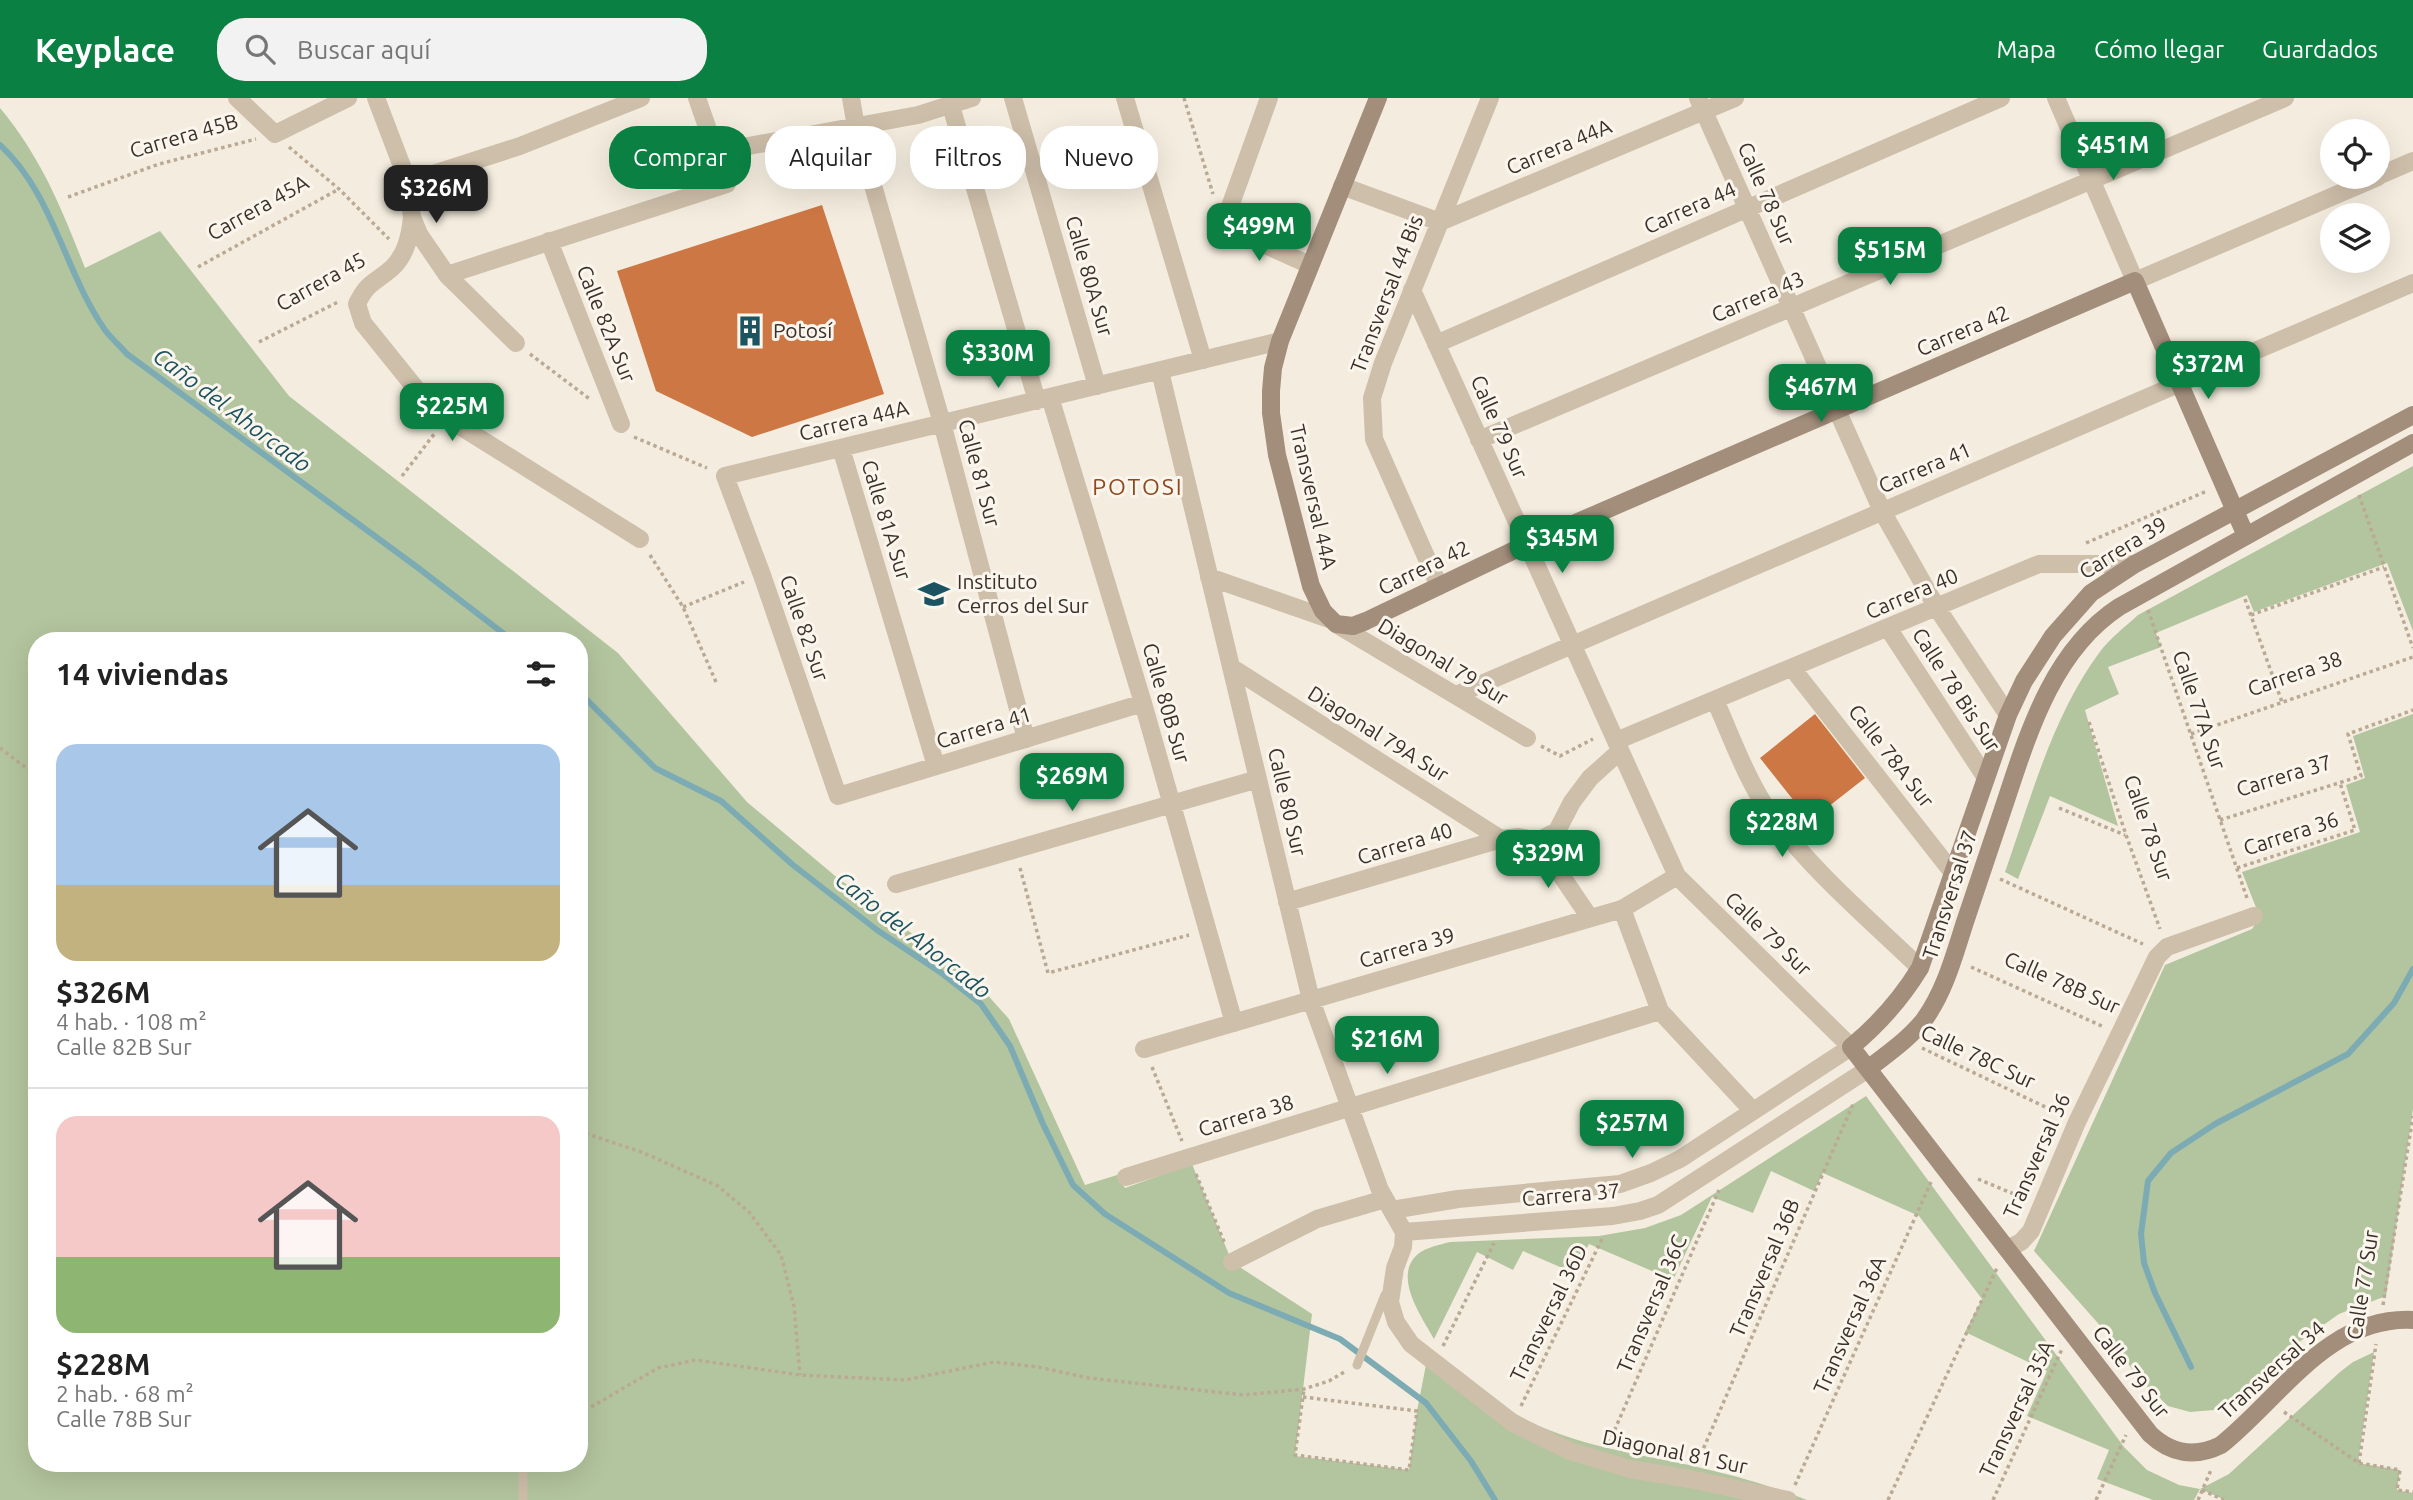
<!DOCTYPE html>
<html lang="es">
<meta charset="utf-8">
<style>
:root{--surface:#fff;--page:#f2f2f2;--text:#222;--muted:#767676;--line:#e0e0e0;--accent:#0b8043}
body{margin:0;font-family:Ubuntu,sans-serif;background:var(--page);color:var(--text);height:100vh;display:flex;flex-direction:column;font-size:26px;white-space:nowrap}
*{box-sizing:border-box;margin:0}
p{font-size:23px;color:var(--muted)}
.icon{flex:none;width:38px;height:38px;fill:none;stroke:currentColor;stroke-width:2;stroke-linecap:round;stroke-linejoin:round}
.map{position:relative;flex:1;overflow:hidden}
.side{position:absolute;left:28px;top:534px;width:560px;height:840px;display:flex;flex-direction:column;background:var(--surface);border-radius:28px;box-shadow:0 7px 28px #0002}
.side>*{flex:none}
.hud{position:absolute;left:609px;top:28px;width:665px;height:63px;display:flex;gap:14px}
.fabs{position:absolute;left:2320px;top:21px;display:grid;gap:14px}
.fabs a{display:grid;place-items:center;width:70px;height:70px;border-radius:50%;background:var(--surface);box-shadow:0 7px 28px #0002;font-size:35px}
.price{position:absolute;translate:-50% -60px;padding:0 16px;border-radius:14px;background:var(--accent);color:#fff;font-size:23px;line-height:46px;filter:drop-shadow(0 2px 4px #0008)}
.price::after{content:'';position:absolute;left:50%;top:42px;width:21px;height:16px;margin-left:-10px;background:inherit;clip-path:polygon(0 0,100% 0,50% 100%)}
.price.active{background:#222;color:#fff}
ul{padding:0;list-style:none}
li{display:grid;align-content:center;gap:14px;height:371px;padding:0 28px}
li+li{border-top:2px solid var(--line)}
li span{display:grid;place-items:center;height:217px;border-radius:21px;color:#555}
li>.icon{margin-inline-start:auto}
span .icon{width:126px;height:126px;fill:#fffc;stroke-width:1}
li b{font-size:30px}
h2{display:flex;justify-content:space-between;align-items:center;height:84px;padding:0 28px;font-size:30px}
.chip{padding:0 24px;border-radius:28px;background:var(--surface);box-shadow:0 7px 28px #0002;font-size:24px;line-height:63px}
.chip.active{background:var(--accent);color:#fff}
header{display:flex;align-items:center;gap:42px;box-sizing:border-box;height:98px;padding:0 35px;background:var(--accent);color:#fff}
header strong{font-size:33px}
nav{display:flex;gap:38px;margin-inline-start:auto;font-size:24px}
.search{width:490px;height:63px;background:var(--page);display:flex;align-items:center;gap:18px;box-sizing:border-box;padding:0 24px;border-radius:28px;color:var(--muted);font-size:26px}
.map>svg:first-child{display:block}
.green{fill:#b3c59e;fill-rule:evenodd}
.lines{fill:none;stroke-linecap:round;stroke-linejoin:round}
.stream{stroke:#7cabb4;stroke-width:6}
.building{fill:#cd7745}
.path{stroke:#baa994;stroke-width:3.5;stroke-dasharray:3.5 3.5;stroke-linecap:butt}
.lane{stroke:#cebfaa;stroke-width:9}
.street{stroke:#cebfaa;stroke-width:18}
.secondary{stroke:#a28e7b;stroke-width:18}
.labels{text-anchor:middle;stroke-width:6;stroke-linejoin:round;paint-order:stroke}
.street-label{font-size:21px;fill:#3b312a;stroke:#fbf6ed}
.poi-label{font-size:21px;fill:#3b312a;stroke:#fbf6ed;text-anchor:start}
.water-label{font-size:23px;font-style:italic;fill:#1c5360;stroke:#fbf6ed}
.neighbourhood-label{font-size:23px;letter-spacing:2px;fill:#8f471e;stroke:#fbf6ed}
</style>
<header>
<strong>Keyplace</strong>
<div class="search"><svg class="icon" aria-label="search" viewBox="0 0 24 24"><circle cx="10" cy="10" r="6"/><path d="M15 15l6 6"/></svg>Buscar aquí</div>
<nav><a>Mapa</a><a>Cómo llegar</a><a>Guardados</a></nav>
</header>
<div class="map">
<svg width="2413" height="1402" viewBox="0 0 2413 1402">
<rect width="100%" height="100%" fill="#f4eddf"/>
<path class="green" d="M0 10C41 59 62 111 85 170L160 133 289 298 618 555 747 704 834 777 975 883 1009 921 1085 1087 1117 1077 1125 1090 1192 1066 1232 1164 1312 1216 1295 1358 1409 1372 1417 1313 1429 1251C1464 1277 1499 1311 1539 1328 1589 1349 1636 1356 1689 1367 1729 1376 1769 1387 1807 1402H0ZM37 542H579V1365H37Z
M2413 368V533L2387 465 2254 514 2247 497 2156 535 2161 549 2108 569 2119 596 2085 612 2118 728 2050 698 2018 781 2005 774C2031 700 2052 619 2099 555 2110 540 2125 529 2138 517Z
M2413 616V1011L2386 1198 2339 1216 2285 1254 2238 1300 2214 1312 2190 1314 2168 1308 2138 1280 2111 1240 2034 1153 2165 867 2252 831 2258 822 2257 812 2242 774 2360 734 2346 687 2365 680 2353 638Z
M1866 998 2124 1349 2147 1372 2179 1387 2200 1391 2229 1376 2340 1274 2353 1264 2374 1254 2358 1365 2400 1372 2397 1392 2413 1395V1402H2225L2200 1391 2194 1402H2153L2097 1381 2109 1352 2027 1318 2047 1273 1965 1234 1982 1201 1919 1118 1823 1075 1814 1093 1771 1073 1753 1115 1712 1099 1673 1182 1589 1146 1574 1175 1523 1153 1513 1172 1477 1154 1434 1241C1422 1219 1392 1178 1418 1156 1427 1149 1439 1147 1450 1144L1599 1138 1645 1130 1681 1117Z"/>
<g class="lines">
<path class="stream" d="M0 47C54 97 64 173 105 232 111 240 120 248 127 256L417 469 512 542
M579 594 655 670 721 703 793 767 877 832 940 874 981 906 1010 948 1043 1026 1073 1087 1105 1116 1229 1195 1340 1241 1426 1305 1471 1363 1495 1402
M2191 1269 2155 1195 2144 1165 2141 1136 2148 1083 2171 1055 2215 1026 2348 956 2394 905 2413 871"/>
</g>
<path class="building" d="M822 107 884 296 752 339 656 293 617 173Z
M1815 616 1865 680 1810 723 1760 660Z"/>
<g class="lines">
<path class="path" d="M1184 0 1213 96
M289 49 339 91 389 141
M68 99 159 66 256 41
M198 169 339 91
M259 244 338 204
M530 256 591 302
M634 339 707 370
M402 378 435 335
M2359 397 2413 550
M2086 445 2207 393
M650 457 683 509 716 584
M2245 501 2282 604
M683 509 744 484
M2148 512 2248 803
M2251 517 2384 469
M2089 624 2126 737 2160 831
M2191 636 2413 559
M1541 648 1560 658 1593 641
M0 650 37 678
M2059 710 2125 737
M2220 722 2361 678 2348 636 2413 612
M1020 770 1048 875 1189 837
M2237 770 2355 732 2340 685
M2000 781 2143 846
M1971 869 2104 929
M1922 950 2060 1016
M1152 969 1182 1043
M579 1033 644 1055 718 1088 749 1114 781 1157 794 1208 800 1277
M1196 1076 1225 1146
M1978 1081 2026 1101
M2383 1207 2413 1018
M1443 1248 1494 1145
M1303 1299 1417 1313 1409 1372 1295 1357 1304 1291
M1521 1308 1603 1139
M2284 1314 2359 1365 2400 1372 2397 1392 2413 1394
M579 1316 658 1270 696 1262 800 1277 905 1282 994 1264 1038 1269 1089 1280 1243 1297 1304 1291 1329 1283 1346 1273
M1609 1345 1719 1092
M1698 1363 1854 1004
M2359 1365 2376 1246
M1795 1387 1931 1084
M2202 1392 2224 1402
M1888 1402 1997 1170
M1993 1402 2062 1251
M2096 1402 2126 1337
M2198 1402 2211 1372"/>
<path class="lane" d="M1357 1267 1385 1197
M523 1365V1402"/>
<path class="street" d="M237 0 275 36 348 0
M376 0 408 84 412 119 419 136 447 177 516 245
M851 0 856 29 942 325 1026 641
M1013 0 1097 288
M1125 0 1203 262
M1269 0 1223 128 1310 167
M1698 0 1882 413 1937 510 2008 617
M2056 0 2135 183 2378 79
M951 8 1037 303
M716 54 918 17 972 0
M2378 78 2413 63
M408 84 520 48 641 0
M1342 88 1440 124 1735 0
M412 119C410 138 406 157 392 170 374 186 368 183 357 206L363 225 417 292 447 320 640 441
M549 143 621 326
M447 177 727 86 697 0
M1436 246 2001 0
M1160 273 1311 902 1380 1092 1404 1134 1403 1149 1395 1170 1390 1204 1396 1224 1411 1246 1513 1325 1570 1353 1630 1371 1690 1381 1788 1402
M1050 299 1143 605 1234 925
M1479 342 2285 0
M841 350 936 668
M1209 479 1329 521
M1439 488 1374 341 1372 300 1383 265 1490 0
M1336 526 1527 640
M1888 530 1986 680
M1231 569 1501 741
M1792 570 1953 775
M1456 597 2413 185
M1715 602C1732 640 1747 683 1771 717 1813 774 1869 821 1920 870
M1143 605 838 698 762 477 725 378 1280 243
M1616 643 2039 466H2135
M1538 743 1590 820
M896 786 1258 681
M1287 804 1501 741 1519 739 1538 743 1557 733 1572 704 1590 680 1620 653
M1622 811 1660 913 1753 1013
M1144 951 1622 811 1677 778
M1126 1079 1660 913
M1392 1112 1458 1101 1620 1086 1651 1075 1680 1061 1851 949 1677 778 1412 192
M1404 1134 1613 1118 1640 1113 1658 1107 1868 971
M2007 1151 2021 1144 2031 1133 2077 1024 2157 859 2167 849 2254 818
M1232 1164 1317 1121 1385 1101"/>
<path class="secondary" d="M1378 0 1280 243 1273 270 1271 293V315L1277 357 1311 488 1323 513 1336 526 1353 528 1366 523 1527 446 2135 183 2246 438
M2413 317 2135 466 2091 495 2053 538 2024 583 2008 617 1920 870C1901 901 1879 926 1851 949L2150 1336C2171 1356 2195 1360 2221 1347 2281 1299 2328 1218 2413 1222
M1868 971C1887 956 1909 941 1924 922 1945 893 1954 858 1965 824 1978 785 1991 747 2004 708 2028 636 2052 553 2119 509L2413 345"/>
</g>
<defs>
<g id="building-bare" transform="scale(2.415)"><path d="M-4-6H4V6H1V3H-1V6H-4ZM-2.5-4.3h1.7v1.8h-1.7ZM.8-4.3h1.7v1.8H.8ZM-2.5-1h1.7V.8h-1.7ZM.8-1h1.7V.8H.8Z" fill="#1c5360" stroke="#fbf6ed" stroke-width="2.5" paint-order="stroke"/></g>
<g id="school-bare" transform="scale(2.415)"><path d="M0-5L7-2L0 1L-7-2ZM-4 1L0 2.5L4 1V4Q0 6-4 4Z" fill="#1c5360" stroke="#fbf6ed" stroke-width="2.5" paint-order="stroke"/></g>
</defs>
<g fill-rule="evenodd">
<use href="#building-bare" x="750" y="233"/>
<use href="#school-bare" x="934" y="496"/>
</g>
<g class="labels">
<g class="street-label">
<text transform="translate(184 38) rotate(-16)" y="7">Carrera 45B</text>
<text transform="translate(1559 49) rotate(-23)" y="7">Carrera 44A</text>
<text transform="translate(1766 96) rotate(66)" y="7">Calle 78 Sur</text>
<text transform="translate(258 110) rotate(-29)" y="7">Carrera 45A</text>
<text transform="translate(1690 110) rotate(-24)" y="7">Carrera 44</text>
<text transform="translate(1089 178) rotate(74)" y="7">Calle 80A Sur</text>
<text transform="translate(321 184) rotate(-29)" y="7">Carrera 45</text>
<text transform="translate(1387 196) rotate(-69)" y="7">Transversal 44 Bis</text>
<text transform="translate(1758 199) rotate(-23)" y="7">Carrera 43</text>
<text transform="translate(606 226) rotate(68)" y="7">Calle 82A Sur</text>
<text transform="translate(1963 233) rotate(-23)" y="7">Carrera 42</text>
<text transform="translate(854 323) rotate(-14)" y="7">Carrera 44A</text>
<text transform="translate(1499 329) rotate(66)" y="7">Calle 79 Sur</text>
<text transform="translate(1925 370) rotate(-23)" y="7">Carrera 41</text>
<text transform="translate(979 375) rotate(75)" y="7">Calle 81 Sur</text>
<text transform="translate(1313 399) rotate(77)" y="7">Transversal 44A</text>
<text transform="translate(886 422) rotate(73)" y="7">Calle 81A Sur</text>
<text transform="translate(2123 450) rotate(-32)" y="7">Carrera 39</text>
<text transform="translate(1424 470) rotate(-26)" y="7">Carrera 42</text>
<text transform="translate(1912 496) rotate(-23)" y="7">Carrera 40</text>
<text transform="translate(804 530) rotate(71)" y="7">Calle 82 Sur</text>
<text transform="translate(1443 564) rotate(31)" y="7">Diagonal 79 Sur</text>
<text transform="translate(2295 576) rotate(-19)" y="7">Carrera 38</text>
<text transform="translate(1956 592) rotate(57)" y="7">Calle 78 Bis Sur</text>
<text transform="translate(1166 605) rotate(74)" y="7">Calle 80B Sur</text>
<text transform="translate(2199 612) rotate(71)" y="7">Calle 77A Sur</text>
<text transform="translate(984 630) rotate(-17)" y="7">Carrera 41</text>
<text transform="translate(1378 636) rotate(32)" y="7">Diagonal 79A Sur</text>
<text transform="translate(1891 658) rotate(52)" y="7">Calle 78A Sur</text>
<text transform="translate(2284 678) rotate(-17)" y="7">Carrera 37</text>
<text transform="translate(1287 704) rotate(77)" y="7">Calle 80 Sur</text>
<text transform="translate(2148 730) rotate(71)" y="7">Calle 78 Sur</text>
<text transform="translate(2291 736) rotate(-18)" y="7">Carrera 36</text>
<text transform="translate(1405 746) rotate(-17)" y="7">Carrera 40</text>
<text transform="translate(1950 797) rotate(-72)" y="7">Transversal 37</text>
<text transform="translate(1768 836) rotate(44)" y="7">Calle 79 Sur</text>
<text transform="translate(1407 850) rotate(-16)" y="7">Carrera 39</text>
<text transform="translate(2062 885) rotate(24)" y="7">Calle 78B Sur</text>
<text transform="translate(1978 959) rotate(25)" y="7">Calle 78C Sur</text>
<text transform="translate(1246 1018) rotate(-17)" y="7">Carrera 38</text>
<text transform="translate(2037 1058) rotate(-66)" y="7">Transversal 36</text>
<text transform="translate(1571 1097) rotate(-5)" y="7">Carrera 37</text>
<text transform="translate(1765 1170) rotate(-67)" y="7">Transversal 36B</text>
<text transform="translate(2363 1187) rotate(-81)" y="7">Calle 77 Sur</text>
<text transform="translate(1652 1206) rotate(-67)" y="7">Transversal 36C</text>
<text transform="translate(1549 1215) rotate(-64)" y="7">Transversal 36D</text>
<text transform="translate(1850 1227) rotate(-66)" y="7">Transversal 36A</text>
<text transform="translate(2272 1272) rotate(-42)" y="7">Transversal 34</text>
<text transform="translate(2131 1274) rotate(52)" y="7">Calle 79 Sur</text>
<text transform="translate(2017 1311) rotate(-65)" y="7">Transversal 35A</text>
<text transform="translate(1675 1354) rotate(12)" y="7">Diagonal 81 Sur</text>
</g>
<g class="poi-label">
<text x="773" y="240">Potosí</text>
<text x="957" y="491">Instituto<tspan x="957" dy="24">Cerros del Sur</tspan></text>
</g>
<g class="water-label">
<text transform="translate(232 312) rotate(37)" y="8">Caño del Ahorcado</text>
<text transform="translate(913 837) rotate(38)" y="8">Caño del Ahorcado</text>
</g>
<g class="neighbourhood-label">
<text x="1138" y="397">POTOSI</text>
</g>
</g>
</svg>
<div class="fabs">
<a><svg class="icon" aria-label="locate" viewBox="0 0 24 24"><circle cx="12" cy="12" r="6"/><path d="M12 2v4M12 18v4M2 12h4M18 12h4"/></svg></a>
<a><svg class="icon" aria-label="layers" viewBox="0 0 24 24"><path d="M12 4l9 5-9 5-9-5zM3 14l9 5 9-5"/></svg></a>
</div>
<b class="price" style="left:2113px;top:84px">$451M</b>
<b class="price active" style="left:436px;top:127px">$326M</b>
<b class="price" style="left:1259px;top:165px">$499M</b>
<b class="price" style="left:1890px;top:189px">$515M</b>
<b class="price" style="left:998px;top:292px">$330M</b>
<b class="price" style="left:2208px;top:303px">$372M</b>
<b class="price" style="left:1821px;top:326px">$467M</b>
<b class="price" style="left:452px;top:345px">$225M</b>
<b class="price" style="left:1562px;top:477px">$345M</b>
<b class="price" style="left:1072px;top:715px">$269M</b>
<b class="price" style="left:1782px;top:761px">$228M</b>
<b class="price" style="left:1548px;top:792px">$329M</b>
<b class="price" style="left:1387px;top:978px">$216M</b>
<b class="price" style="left:1632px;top:1062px">$257M</b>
<div class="hud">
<a class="chip active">Comprar</a>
<a class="chip">Alquilar</a>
<a class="chip">Filtros</a>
<a class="chip">Nuevo</a>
</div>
<section class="side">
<h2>14 viviendas<svg class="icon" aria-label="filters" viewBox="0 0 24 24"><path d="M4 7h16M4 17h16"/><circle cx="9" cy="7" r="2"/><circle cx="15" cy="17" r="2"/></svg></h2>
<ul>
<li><span style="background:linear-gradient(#a9c7e8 65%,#c2b280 0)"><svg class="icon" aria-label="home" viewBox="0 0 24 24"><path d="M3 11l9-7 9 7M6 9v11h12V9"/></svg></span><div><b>$326M</b><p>4 hab. · 108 m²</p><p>Calle 82B Sur</p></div></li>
<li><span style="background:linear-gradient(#f6c9c9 65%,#8fb573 0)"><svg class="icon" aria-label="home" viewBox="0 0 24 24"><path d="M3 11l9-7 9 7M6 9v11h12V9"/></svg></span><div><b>$228M</b><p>2 hab. · 68 m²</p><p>Calle 78B Sur</p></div></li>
</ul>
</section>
</div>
